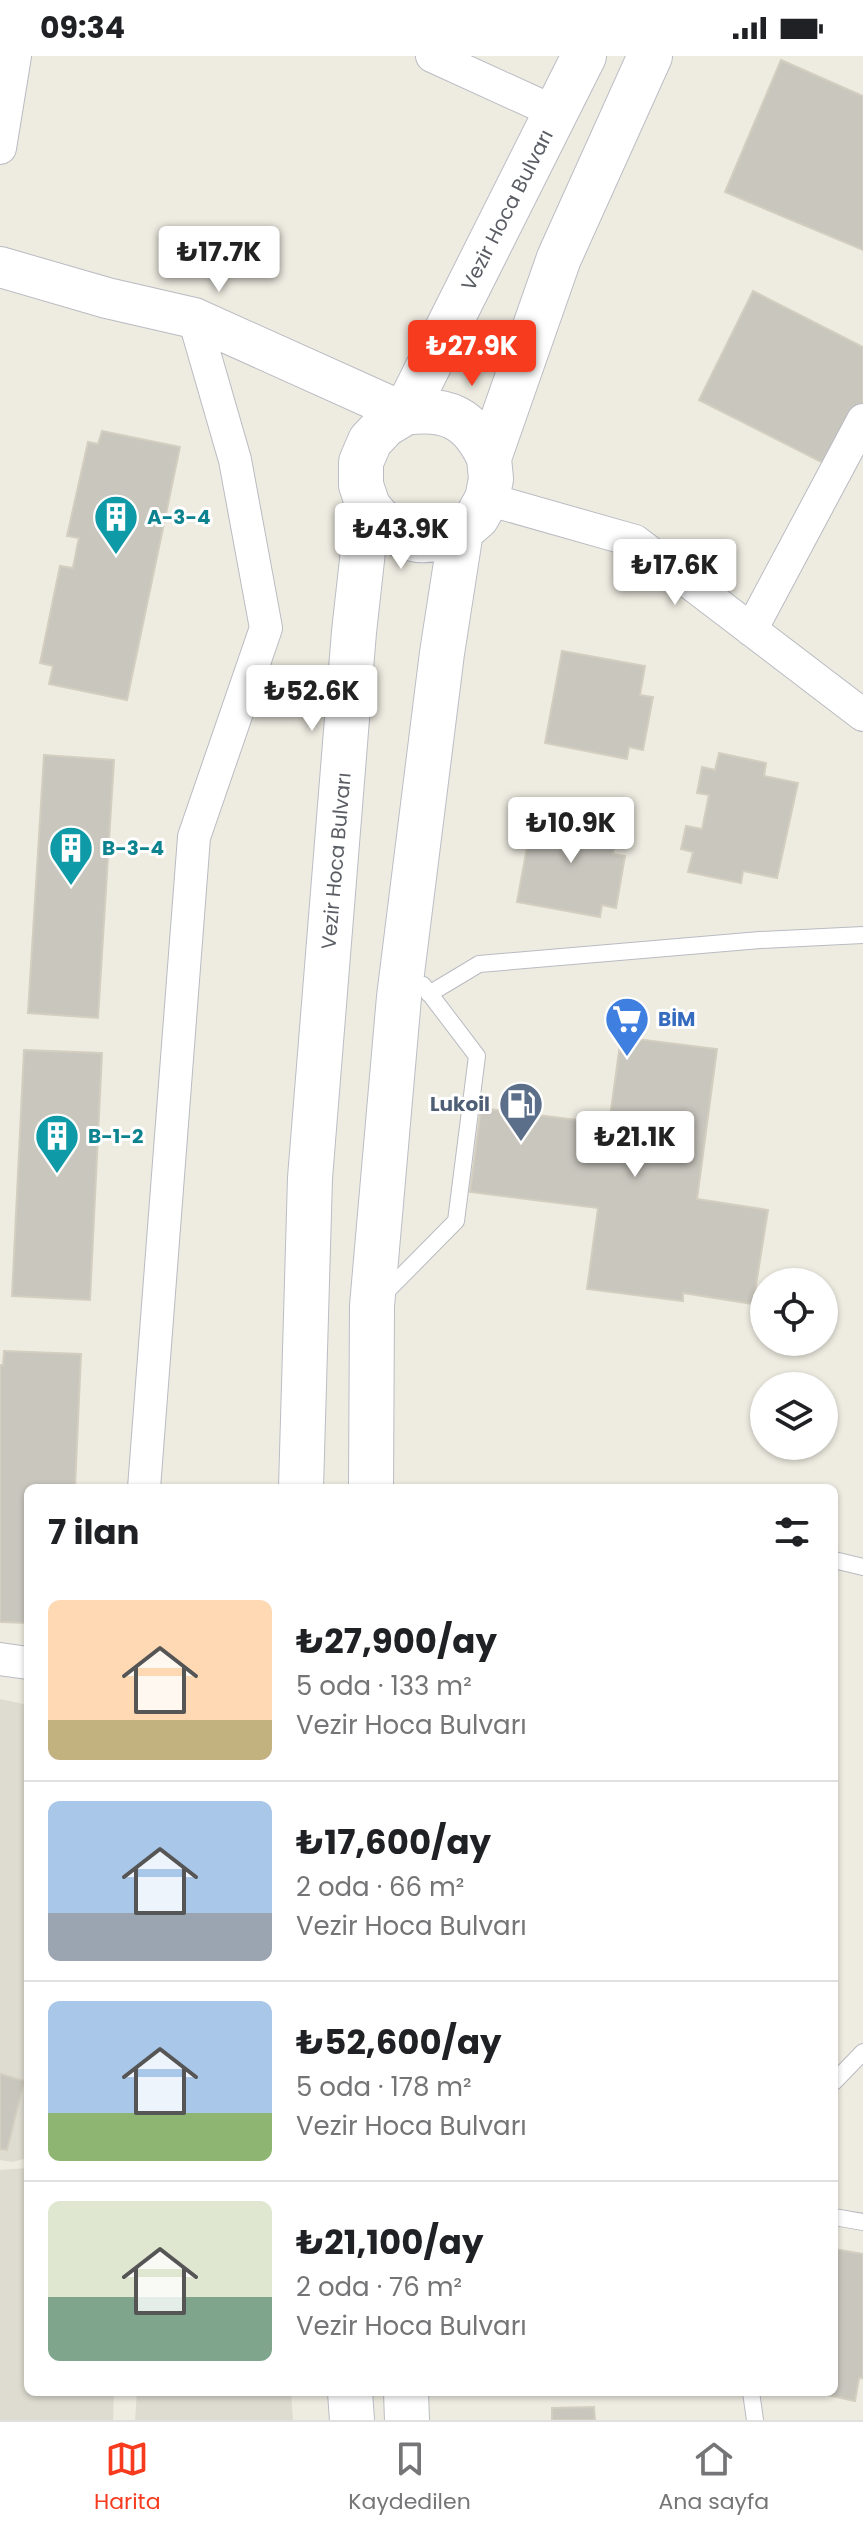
<!DOCTYPE html>
<html lang="tr">
<meta charset="utf-8">
<style>
:root{--surface:#fff;--page:#f2f2f2;--text:#202124;--muted:#757577;--line:#e0e0e0;--accent:#f73b1e}
body{margin:0;font-family:Poppins,sans-serif;background:var(--page);color:var(--text);height:100vh;display:flex;flex-direction:column;font-size:30px;white-space:nowrap}
*{box-sizing:border-box;margin:0}
p{font-size:26px;color:var(--muted)}
.icon{flex:none;width:44px;height:44px;fill:none;stroke:currentColor;stroke-width:2;stroke-linecap:round;stroke-linejoin:round}
.map{position:relative;flex:1;overflow:hidden}
.panel{position:absolute;left:24px;top:1428px;width:814px;height:912px;display:flex;flex-direction:column;background:var(--surface);border-radius:12px;box-shadow:0 2px 6px #0004}
.panel>*{flex:none}
.controls{position:absolute;left:750px;top:1212px;display:grid;gap:16px}
.controls a{display:grid;place-items:center;width:88px;height:88px;border-radius:50%;background:var(--surface);box-shadow:0 2px 6px #0004;font-size:40px}
.price{position:absolute;translate:-50% -68px;padding:0 18px;border-radius:8px;background:#fff;color:#222;font-size:26px;line-height:52px;filter:drop-shadow(0 2px 4px #0008)}
.price::after{content:'';position:absolute;left:50%;top:48px;width:24px;height:18px;margin-left:-12px;background:inherit;clip-path:polygon(0 0,100% 0,50% 100%)}
.price.active{background:var(--accent);color:#fff}
ul{padding:0;list-style:none}
li{display:flex;align-items:center;gap:24px;height:200px;padding:0 24px}
li+li{border-top:2px solid var(--line)}
li span{display:grid;place-items:center;flex:none;width:224px;height:160px;border-radius:12px;color:#555}
li>.icon{margin-inline-start:auto}
span .icon{width:96px;height:96px;fill:#fffc;stroke-width:1}
li b{font-size:34px}
h2{display:flex;justify-content:space-between;align-items:center;height:96px;padding:0 24px;font-size:34px}
.status{display:flex;justify-content:space-between;align-items:center;height:56px;padding:0 40px;background:var(--surface);direction:ltr}
.status svg{height:22px;fill:currentColor}
.dock{display:flex;justify-content:space-around;align-items:center;height:112px;border-top:2px solid var(--line);background:var(--surface);font-size:22px;color:var(--muted)}
.dock a{display:grid;justify-items:center;gap:4px}
.dock .active{color:var(--accent)}
.map>svg:first-child{display:block}
.education{fill:#dedbd0}
.building{fill:#c9c6be;stroke:#d3cebf;stroke-width:2}
.lines{fill:none;stroke-linecap:round;stroke-linejoin:round}
.service-casing{stroke:#b9bbc2;stroke-width:18}
.minor-casing{stroke:#b9bbc2;stroke-width:34}
.tertiary-casing{stroke:#b9bbc2;stroke-width:42}
.secondary-casing{stroke:#babdc4;stroke-width:46}
.service{stroke:#fff;stroke-width:16}
.minor{stroke:#fff;stroke-width:32}
.tertiary{stroke:#fff;stroke-width:40}
.secondary{stroke:#fff;stroke-width:44}
.labels{text-anchor:middle;stroke-width:6;stroke-linejoin:round;paint-order:stroke}
.street-label{font-size:20px;fill:#5a5d64;stroke:#fff}
.culture-label{font-size:20px;font-weight:bold;fill:#0d838f;stroke:#fff;text-anchor:start}
.shop-label{font-size:20px;font-weight:bold;fill:#366cbe;stroke:#fff;text-anchor:start}
.service-label{font-size:20px;font-weight:bold;fill:#4e5e75;stroke:#fff;text-anchor:end}
</style>
<div class="status"><b>09:34</b><svg viewBox="0 0 49 12"><path d="M0 12V9h3v3zM5 12V6h3v6zM10 12V3h3v9zM15 12V0h3v12zM26 1h20v11H26zM47 4h2v5h-2z"/></svg></div>
<div class="map">
<svg width="863" height="2364" viewBox="0 0 863 2364">
<rect width="100%" height="100%" fill="#eeece1"/>
<path class="education" d="M0 1643 28 1649V2102L12 2106 0 2104Z
M28 2112V2336H114L113 2364H0V2114Z
M137 2336H291L293 2364H135Z"/>
<path class="building" d="M781 4 863 40V194L725 136Z
M753 235 863 291V348L831 411 699 344Z
M102 375 180 391 127 644 49 628 53 610 40 607 60 510 73 512 77 491 79 482 67 480 88 386 98 388Z
M562 595 645 610 640 639 653 641 643 694 629 691 627 703 545 687Z
M719 697 766 707 764 720 798 727 777 822 743 815 741 827 688 816 693 796 681 793 686 770 702 773 709 739 697 737 702 711 715 714Z
M44 699 114 704 98 962 28 957Z
M534 753 618 769 613 798 625 800 616 852 602 849 600 861 517 846Z
M621 981 717 993 697 1143 768 1154 753 1248 683 1237V1245L587 1233 598 1152 470 1136 481 1052 609 1068Z
M24 994 102 997 90 1244 12 1240Z
M4 1295 81 1298 75 1432H28V1567L0 1566V1309H3Z
M0 2018 24 2025 7 2094 0 2093Z
M834 2193 863 2198V2322H859L855 2345 813 2336H834Z
M594 2351 595 2364H552V2352Z"/>
<g class="lines">
<g class="service-casing">
<path id="service" d="M429 938 479 908 760 884 863 879
M382 1240 456 1165 477 1000 423 929
M834 1504 863 1511
M834 2026 863 1996
M834 2161 863 2166
M751 2336 755 2364"/>
</g>
<g class="minor-casing">
<path id="minor" d="M432 0 557 57
M0 92 15 0
M487 443 635 485 863 659
M751 574 863 364
M144 1432 194 781 266 572 235 404 194 262
M0 1603 28 1607"/>
</g>
<g class="tertiary-casing">
<path id="tertiary" d="M0 211 107 242 194 262 405 357"/>
</g>
<g class="secondary-casing">
<path id="secondary" d="M405 357C447 351 471 362 489 402
M368 450C394 485 421 493 461 475
M301 1432 310 1122 354 576 368 450 361 429V406L370 385 385 369 405 357 584 0
M371 1432 372 1250 399 941 442 597 461 475 477 461 487 443 491 423 489 402 559 202 650 0
M350 2336 352 2364
M406 2336 407 2364"/>
</g>
<use href="#service" class="service"/>
<use href="#minor" class="minor"/>
<use href="#tertiary" class="tertiary"/>
<use href="#secondary" class="secondary"/>
</g>
<defs>
<g id="building-pin" transform="scale(2.3)"><path d="M0 17L-7.5 6A9.5 9.5 0 1 1 7.5 6Z" fill="#0f9aa8" stroke="#fff"/><path d="M-4-6H4V6H1V3H-1V6H-4ZM-2.5-4.3h1.7v1.8h-1.7ZM.8-4.3h1.7v1.8H.8ZM-2.5-1h1.7V.8h-1.7ZM.8-1h1.7V.8H.8Z" fill="#fff"/></g>
<g id="supermarket-pin" transform="scale(2.3)"><path d="M0 17L-7.5 6A9.5 9.5 0 1 1 7.5 6Z" fill="#3f7fe0" stroke="#fff"/><path d="M-6-5.5h2.5l.6 2H6L4.5 2H-2.5L-4.4-4H-6ZM-1.5 3.2a1.3 1.3 0 1 0 .1 0ZM3 3.2a1.3 1.3 0 1 0 .1 0Z" fill="#fff"/></g>
<g id="fuel-pin" transform="scale(2.3)"><path d="M0 17L-7.5 6A9.5 9.5 0 1 1 7.5 6Z" fill="#5c6f8a" stroke="#fff"/><path d="M-5.5-6h7V0h2V4h1.3V-2.5L3-4.5l.8-.8L6-3V5H2.5V1h-1V6h-7ZM-4.2-4.7v3.2H.2V-4.7Z" fill="#fff"/></g>
</defs>
<g fill-rule="evenodd">
<use href="#building-pin" x="116" y="461"/>
<use href="#building-pin" x="71" y="792"/>
<use href="#supermarket-pin" x="627" y="963"/>
<use href="#fuel-pin" x="521" y="1048"/>
<use href="#building-pin" x="57" y="1080"/>
</g>
<g class="labels">
<g class="street-label">
<text transform="translate(507 154) rotate(-63)" y="7">Vezir Hoca Bulvarı</text>
<text transform="translate(336 805) rotate(-85)" y="7">Vezir Hoca Bulvarı</text>
</g>
<g class="culture-label">
<text x="147" y="468">A-3-4</text>
<text x="102" y="799">B-3-4</text>
<text x="88" y="1087">B-1-2</text>
</g>
<g class="shop-label">
<text x="658" y="970">BİM</text>
</g>
<g class="service-label">
<text x="490" y="1055">Lukoil</text>
</g>
</g>
</svg>
<div class="controls">
<a><svg class="icon" aria-label="locate" viewBox="0 0 24 24"><circle cx="12" cy="12" r="6"/><path d="M12 2v4M12 18v4M2 12h4M18 12h4"/></svg></a>
<a><svg class="icon" aria-label="layers" viewBox="0 0 24 24"><path d="M12 4l9 5-9 5-9-5zM3 14l9 5 9-5"/></svg></a>
</div>
<b class="price" style="left:219px;top:238px">₺17.7K</b>
<b class="price active" style="left:472px;top:332px">₺27.9K</b>
<b class="price" style="left:401px;top:515px">₺43.9K</b>
<b class="price" style="left:675px;top:551px">₺17.6K</b>
<b class="price" style="left:312px;top:677px">₺52.6K</b>
<b class="price" style="left:571px;top:809px">₺10.9K</b>
<b class="price" style="left:635px;top:1123px">₺21.1K</b>
<section class="panel">
<h2>7 ilan<svg class="icon" aria-label="filters" viewBox="0 0 24 24"><path d="M4 7h16M4 17h16"/><circle cx="9" cy="7" r="2"/><circle cx="15" cy="17" r="2"/></svg></h2>
<ul>
<li><span style="background:linear-gradient(#ffd9b3 75%,#c2b280 0)"><svg class="icon" aria-label="home" viewBox="0 0 24 24"><path d="M3 11l9-7 9 7M6 9v11h12V9"/></svg></span><div><b>₺27,900/ay</b><p>5 oda · 133 m²</p><p>Vezir Hoca Bulvarı</p></div></li>
<li><span style="background:linear-gradient(#a9c7e8 70%,#9aa5b1 0)"><svg class="icon" aria-label="home" viewBox="0 0 24 24"><path d="M3 11l9-7 9 7M6 9v11h12V9"/></svg></span><div><b>₺17,600/ay</b><p>2 oda · 66 m²</p><p>Vezir Hoca Bulvarı</p></div></li>
<li><span style="background:linear-gradient(#a9c7e8 70%,#8fb573 0)"><svg class="icon" aria-label="home" viewBox="0 0 24 24"><path d="M3 11l9-7 9 7M6 9v11h12V9"/></svg></span><div><b>₺52,600/ay</b><p>5 oda · 178 m²</p><p>Vezir Hoca Bulvarı</p></div></li>
<li><span style="background:linear-gradient(#dfe7d0 60%,#7fa58c 0)"><svg class="icon" aria-label="home" viewBox="0 0 24 24"><path d="M3 11l9-7 9 7M6 9v11h12V9"/></svg></span><div><b>₺21,100/ay</b><p>2 oda · 76 m²</p><p>Vezir Hoca Bulvarı</p></div></li>
</ul>
</section>
</div>
<nav class="dock">
<a class="active"><svg class="icon" aria-label="map" viewBox="0 0 24 24"><path d="M3 6l6-2 6 2 6-2v14l-6 2-6-2-6 2zM9 4v14M15 6v14"/></svg>Harita</a>
<a><svg class="icon" aria-label="saved" viewBox="0 0 24 24"><path d="M7 4h10v16l-5-4-5 4z"/></svg>Kaydedilen</a>
<a><svg class="icon" aria-label="home" viewBox="0 0 24 24"><path d="M3 11l9-7 9 7M6 9v11h12V9"/></svg>Ana sayfa</a>
</nav>
